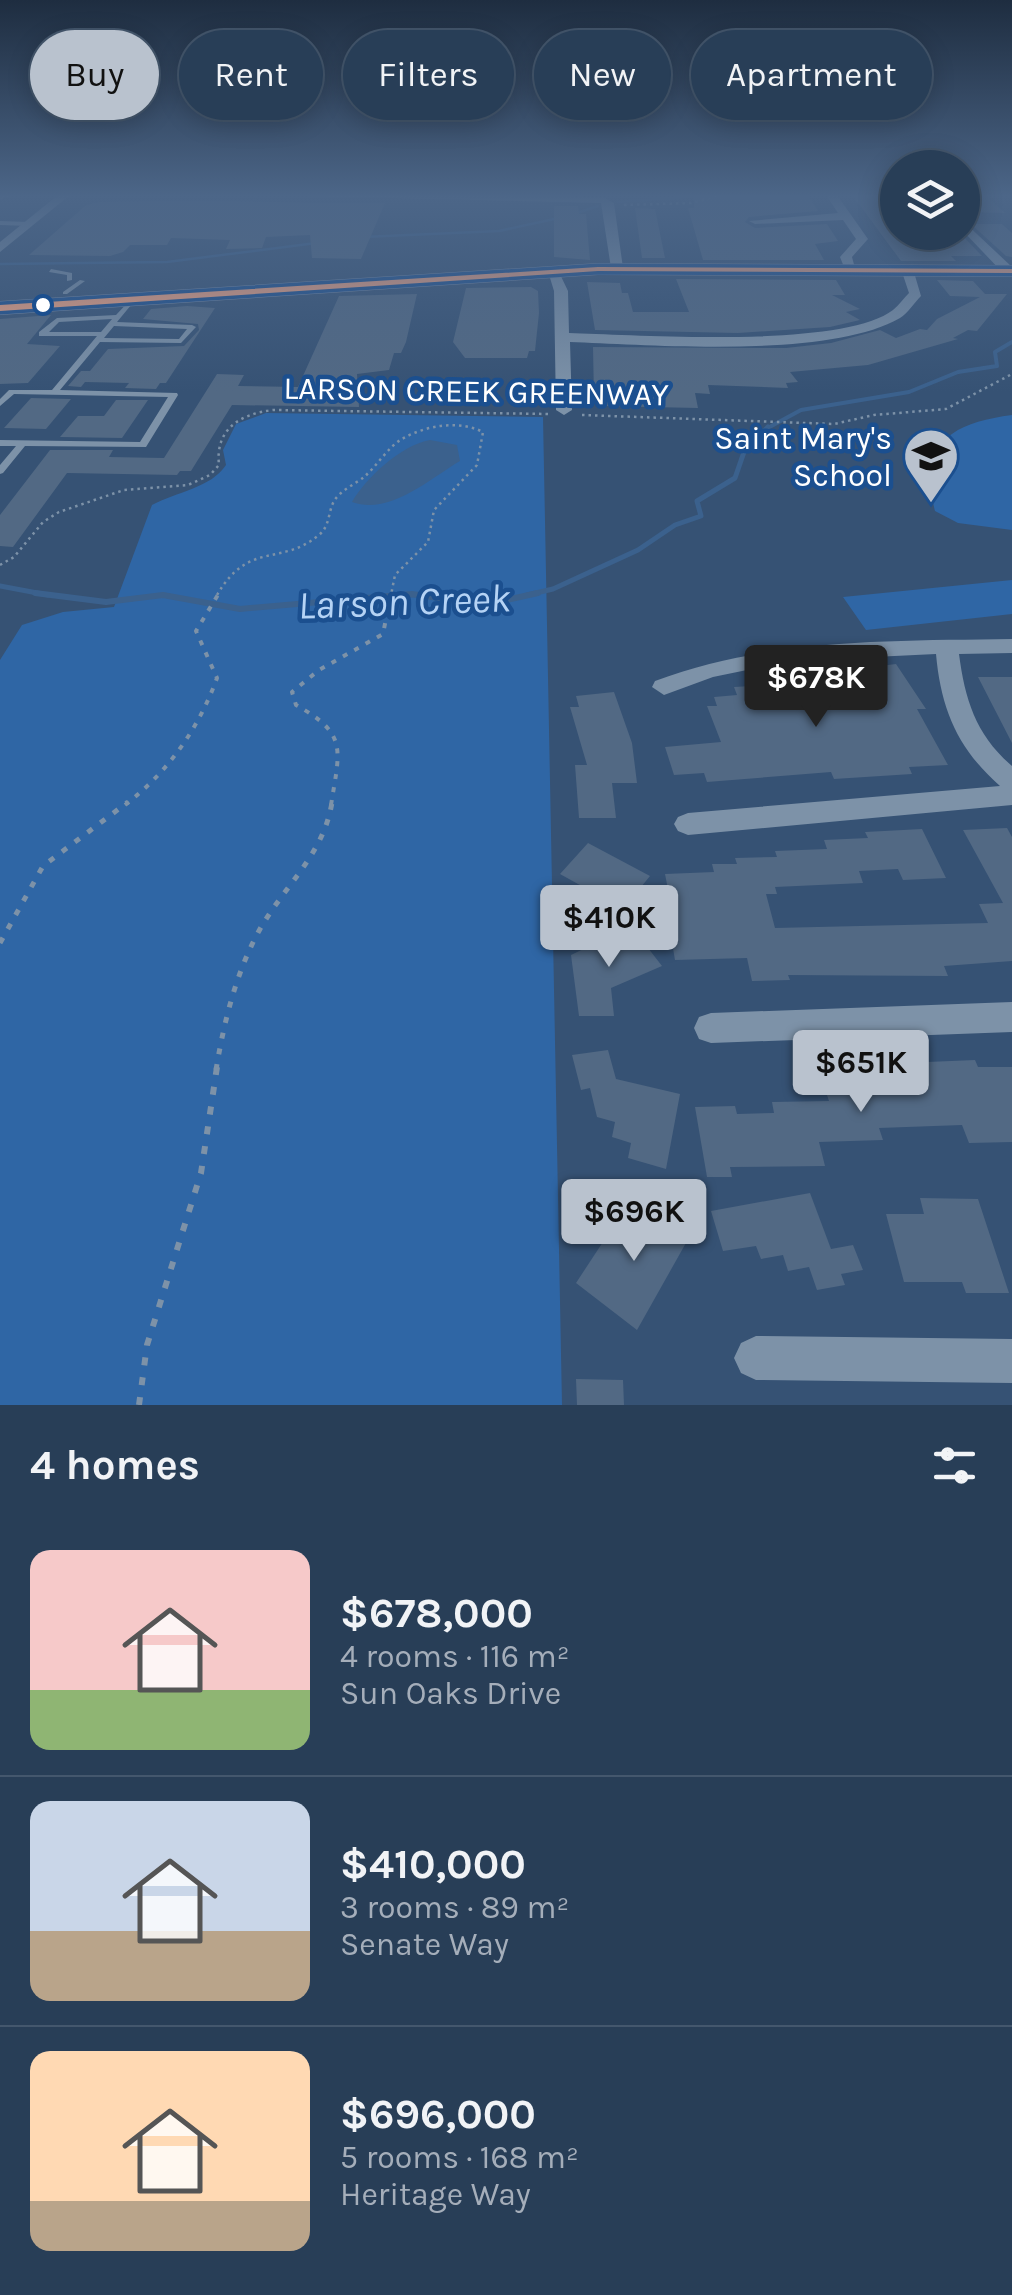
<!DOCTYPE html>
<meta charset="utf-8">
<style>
:root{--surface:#283e57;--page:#30455d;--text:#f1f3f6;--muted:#a5aeba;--line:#44576d;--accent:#b9c2ce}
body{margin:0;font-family:Karla,sans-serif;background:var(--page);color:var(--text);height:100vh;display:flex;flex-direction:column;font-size:38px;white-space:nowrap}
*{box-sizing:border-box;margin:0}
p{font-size:32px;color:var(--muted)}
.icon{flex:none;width:55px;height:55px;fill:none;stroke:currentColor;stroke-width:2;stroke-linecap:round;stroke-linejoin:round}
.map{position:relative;height:1405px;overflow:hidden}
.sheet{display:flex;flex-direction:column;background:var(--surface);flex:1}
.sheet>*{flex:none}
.guide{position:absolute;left:30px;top:30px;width:952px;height:90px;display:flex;gap:20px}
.tools{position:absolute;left:880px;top:150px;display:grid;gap:20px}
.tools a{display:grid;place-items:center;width:100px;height:100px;border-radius:50%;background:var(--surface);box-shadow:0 5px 25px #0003,0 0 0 2px var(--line);font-size:50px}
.price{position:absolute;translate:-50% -85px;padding:0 22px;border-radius:10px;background:var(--accent);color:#111;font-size:32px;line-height:65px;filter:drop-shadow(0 2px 5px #0008)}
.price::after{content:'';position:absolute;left:50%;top:60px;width:30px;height:22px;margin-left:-15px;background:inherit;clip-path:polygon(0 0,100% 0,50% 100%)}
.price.current{background:#222;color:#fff}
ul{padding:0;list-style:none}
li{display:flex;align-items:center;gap:30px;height:250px;padding:0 30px}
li+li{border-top:2px solid var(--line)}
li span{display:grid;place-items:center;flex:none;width:280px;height:200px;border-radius:20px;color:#555}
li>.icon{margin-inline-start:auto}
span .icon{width:120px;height:120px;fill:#fffc;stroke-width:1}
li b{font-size:42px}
h2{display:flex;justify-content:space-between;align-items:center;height:120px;padding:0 30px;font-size:42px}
.chip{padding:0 35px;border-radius:45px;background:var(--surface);box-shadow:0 5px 25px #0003,0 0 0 2px var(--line);font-size:35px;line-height:90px}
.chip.current{background:var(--accent);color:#111}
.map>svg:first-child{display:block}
.green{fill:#2f66a5}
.water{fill:#3b618d}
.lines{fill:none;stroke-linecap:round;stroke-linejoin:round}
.stream-far3{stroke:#3b618d;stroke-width:2.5}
.stream-far2{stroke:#3b618d;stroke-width:4}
.stream-far1{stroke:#3b618d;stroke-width:5}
.stream{stroke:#3b618d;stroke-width:6}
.building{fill:#526984}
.path-far3{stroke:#7d92a8;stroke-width:2.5;stroke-dasharray:2.5 4;stroke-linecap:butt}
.path-far2{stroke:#7d92a8;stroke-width:4;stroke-dasharray:5 8;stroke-linecap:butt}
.path-far1{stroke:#7d92a8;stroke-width:5;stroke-dasharray:6 10;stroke-linecap:butt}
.path{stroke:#7d92a8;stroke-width:6;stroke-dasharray:8 12;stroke-linecap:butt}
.service{fill:#7d92a8;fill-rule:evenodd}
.minor{fill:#7d92a8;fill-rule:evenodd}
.primary{fill:#7d8ea7;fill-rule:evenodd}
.bus-1-casing{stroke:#1b4f8f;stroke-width:7}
.bus-1{fill:#ffa780;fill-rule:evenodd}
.bus-dot{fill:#fff;stroke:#1b4f8f;stroke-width:4}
.labels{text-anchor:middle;stroke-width:9;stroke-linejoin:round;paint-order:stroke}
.far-street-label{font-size:32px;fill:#fff;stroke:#1b4f8f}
.far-poi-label{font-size:32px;fill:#fff;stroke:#1b4f8f;text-anchor:end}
.water-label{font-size:40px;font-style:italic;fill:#b5d3f5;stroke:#1b4f8f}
</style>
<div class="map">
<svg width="1012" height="1405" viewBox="0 0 1012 1405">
<rect width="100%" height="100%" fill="#365274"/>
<path class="green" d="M266 413 543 417 562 1405H0V660L22 625 63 612 114 607 152 505C176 492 211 488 226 465L223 450 236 424Z
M1012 415V530L958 523 935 511C917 444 951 423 1012 415Z
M1012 580V614L866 630 843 597Z"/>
<path class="water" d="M430 440 457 445 460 461C431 478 389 516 352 502 365 479 401 445 430 440Z"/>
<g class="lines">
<path class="stream-far3" d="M618 202 701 196
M571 215 598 206
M363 237 499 231 559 218
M0 264 167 262 316 243"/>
<path class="stream-far2" d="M764 430 801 410 909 392 958 372 997 366 995 352 1012 342"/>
<path class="stream-far1" d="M0 586 48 595
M399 595H419
M527 595 553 589 638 550 675 525 701 516 697 501 735 478 744 452 768 427"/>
<path class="stream" d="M35 593 106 602 163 595 240 609 412 594 466 602 502 601 538 593"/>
</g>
<path class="building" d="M694 195H808L818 211 749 217 745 222 755 228 827 224 838 241 815 244 824 260H703L688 208H694Z
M898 195V232H959L982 256H951L956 261H901L853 196Z
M962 195H985L1005 213 970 212 962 205Z
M189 201 362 203H385L361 259 312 258 310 235 266 237 262 248 226 249 230 240 171 238 167 245H130L123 252 110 256 29 255 85 206 98 202Z
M554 206H578L579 214H586L590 260 554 257Z
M635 208 655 209 665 258H642Z
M971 224H1002L1012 233V257L1006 256Z
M676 279 836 280 845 295H832L860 309 846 312 860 320 830 327 738 333 595 330 587 282 620 283 622 293H628L633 312H689Z
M937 280 973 281 985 294H1007L977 331 968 330 953 338 958 339 868 365 790 372 798 382 786 383 788 388 708 385 710 394 695 393 698 408 603 406 601 398H594L593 347 786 348 831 343 880 330 896 338 920 329 927 330 937 319 980 297 950 296Z
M531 287 538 291 539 313 535 351H529L527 358H465L453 342 466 288Z
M417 294 406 342 401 353H394L389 370 357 374 359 407 232 405 191 471H180L177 475 67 473 13 547 0 546V515L50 450H113L109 457 164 458 217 374 244 375 238 386 298 387 339 296Z
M187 306 215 308 166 383H160L156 389 125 388 129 383 85 382 81 387 68 386 81 371H90L108 349 184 346 199 330 198 324 143 319 151 309Z
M51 315 27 344 60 346 28 383 0 384V319Z
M31 398 71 399 46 429 4 428Z
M116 400H148L122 438 60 437 78 416H104Z
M896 664 926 709H917L948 765 909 767 912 774 834 779 831 772 707 782 704 773 674 775 665 747 721 742 707 706H717L714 697 737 695 734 687 802 683 797 676Z
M978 677H1012V743Z
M614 692 632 743 637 783H612L616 818H579L575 765H587L570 707H579L576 696Z
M1007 828 1012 837V961L944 966 948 976 788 975 790 980 752 981 747 958 675 960 669 925H675L665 874 714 872 712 864H737L735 858 777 857 775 851 827 849 824 840 868 838 865 832 922 829 946 878 903 880 898 869 859 871 863 883 775 887 777 894H766L775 928 988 923 979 904 1003 903 963 830Z
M588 843 650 876 623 909 560 874Z
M631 926 662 966 611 988 614 1016H579L571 955Z
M608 1050 616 1079 680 1094 666 1169 628 1158 631 1143 612 1137 615 1122 597 1117 590 1088 581 1090 572 1055Z
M975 1060 978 1067H1012V1142L969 1143 962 1125 879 1128 883 1140 819 1142 825 1166 730 1167 732 1177H707L695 1107 735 1106 737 1114 774 1113 772 1102 829 1101 821 1077 883 1074 879 1064Z
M810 1193 831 1249 853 1245 863 1270 841 1274 845 1285 817 1290 809 1267 788 1271 783 1255 761 1259 756 1246 723 1251 711 1211Z
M920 1198 978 1199 1009 1293H966L962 1282H904L886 1214H924Z
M647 1203 691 1234 637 1330 576 1283 618 1219 631 1228Z
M576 1379 623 1380 624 1405H577Z"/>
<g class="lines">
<path class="path-far3" d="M624 205 691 203 721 195
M582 415 834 424 874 415 946 409 1012 374
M0 565 14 557 43 522 59 512 124 490 188 485 210 475 219 465C215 429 240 414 273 410L548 414
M217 595C249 540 280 567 319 535 330 526 328 512 334 501 340 491 355 484 364 477 377 466 388 447 402 439 426 425 459 420 483 432L477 465 434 510 428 542 395 575 391 595"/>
<path class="path-far2" d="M125 805C168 772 199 728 217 678L196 631 219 593
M331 805C340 749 348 734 296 705L292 692 319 670 383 634 391 593"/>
<path class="path-far1" d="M0 943 43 866 128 802
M216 1070C224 1022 236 972 260 929 285 885 324 854 332 802"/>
<path class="path" d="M139 1405 147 1345 201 1173 217 1067"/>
<path class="service" d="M0 221 29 222 32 224 29 226 0 225Z
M51 269 72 273V280L67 281V275L49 272Z
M80 280 85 281 67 294H63V292Z
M133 297 136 299 117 322 192 325 196 327 181 343 100 342 60 390 177 393 178 395 146 447 25 446 3 473 0 474V465L16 446H0V440L140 442 168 397 14 394 0 406V399L9 390H52L97 336H39V332L57 318 116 315ZM112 319 101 332H49L59 322ZM114 326 187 329 179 339 104 338Z"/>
<path class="minor" d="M0 195H15L0 199Z
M58 195H70L0 252V242Z
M264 195 603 197 614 203 623 268 617 272 611 268 601 203Z
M826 195H837L868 239 852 257 856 272H846L840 257 856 239 843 220 755 224 749 221 838 213Z
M962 220 1012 267V274H1004L962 230Z
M907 265 913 269 921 296C914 303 908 313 900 318 829 359 653 345 570 342L572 410 564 415 556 410 554 291 547 268H557L568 291 569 333C638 335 842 349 893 310 899 305 904 298 909 293L901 269Z
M1012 639V653L959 654C965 700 976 735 1012 766V805L688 835 678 831 674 824 678 817 688 813 1000 786C958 749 941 710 936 654L791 661 713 677 664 695 652 687 655 681C772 638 890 641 1012 639Z
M1012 1002V1032L711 1043 699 1039 694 1028 699 1017 711 1013Z
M756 1336 1012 1339V1383L756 1380 741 1373 734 1358 741 1343Z"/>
<path class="primary" d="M598 263 1012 265V277L598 275 0 315V301Z"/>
<g class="bus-1-casing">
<path id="bus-1" d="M598 267 1012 269V273L598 271 0 311V305Z"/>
</g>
<use href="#bus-1" class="bus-1"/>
</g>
<linearGradient id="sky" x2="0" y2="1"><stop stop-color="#1e2d40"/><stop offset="0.5" stop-color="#4c6688"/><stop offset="1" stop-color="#4c6688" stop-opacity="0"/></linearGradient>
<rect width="1012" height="392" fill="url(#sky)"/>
<defs>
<g id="school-pin" transform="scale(2.875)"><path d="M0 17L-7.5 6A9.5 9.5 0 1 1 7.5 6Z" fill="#b9c2ce" stroke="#1b4f8f"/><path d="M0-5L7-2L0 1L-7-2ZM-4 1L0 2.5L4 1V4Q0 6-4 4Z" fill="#111"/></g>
</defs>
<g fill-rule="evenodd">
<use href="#school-pin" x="931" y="456"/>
</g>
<circle class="bus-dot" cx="43" cy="305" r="9"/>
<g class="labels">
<g class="far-street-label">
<text transform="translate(476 391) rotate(1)" y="11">LARSON CREEK GREENWAY</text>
</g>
<g class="far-poi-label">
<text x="892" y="449">Saint Mary's<tspan x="892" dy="37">School</tspan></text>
</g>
<g class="water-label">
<text transform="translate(404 601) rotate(-2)" y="14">Larson Creek</text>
</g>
</g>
</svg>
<div class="tools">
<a><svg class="icon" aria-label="layers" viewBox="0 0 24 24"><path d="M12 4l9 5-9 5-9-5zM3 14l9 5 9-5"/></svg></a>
</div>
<b class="price current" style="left:816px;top:730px">$678K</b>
<b class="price" style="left:609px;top:970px">$410K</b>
<b class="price" style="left:861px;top:1115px">$651K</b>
<b class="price" style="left:634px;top:1264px">$696K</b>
<div class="guide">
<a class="chip current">Buy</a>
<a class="chip">Rent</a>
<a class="chip">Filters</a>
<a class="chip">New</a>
<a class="chip">Apartment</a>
</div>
</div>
<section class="sheet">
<h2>4 homes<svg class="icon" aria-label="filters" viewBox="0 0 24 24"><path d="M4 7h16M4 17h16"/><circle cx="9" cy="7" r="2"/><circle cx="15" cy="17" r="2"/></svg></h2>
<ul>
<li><span style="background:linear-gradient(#f6c9c9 70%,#8fb573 0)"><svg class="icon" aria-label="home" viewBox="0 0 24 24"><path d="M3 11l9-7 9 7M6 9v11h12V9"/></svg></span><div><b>$678,000</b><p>4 rooms · 116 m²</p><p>Sun Oaks Drive</p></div></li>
<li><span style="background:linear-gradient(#c9d6e8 65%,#b9a48a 0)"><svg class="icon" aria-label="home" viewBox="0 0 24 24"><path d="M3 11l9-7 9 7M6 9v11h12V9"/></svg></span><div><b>$410,000</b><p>3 rooms · 89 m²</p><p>Senate Way</p></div></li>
<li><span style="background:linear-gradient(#ffd9b3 75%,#b9a48a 0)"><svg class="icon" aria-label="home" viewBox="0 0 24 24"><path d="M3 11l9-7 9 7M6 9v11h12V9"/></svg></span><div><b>$696,000</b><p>5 rooms · 168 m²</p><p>Heritage Way</p></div></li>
</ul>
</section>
